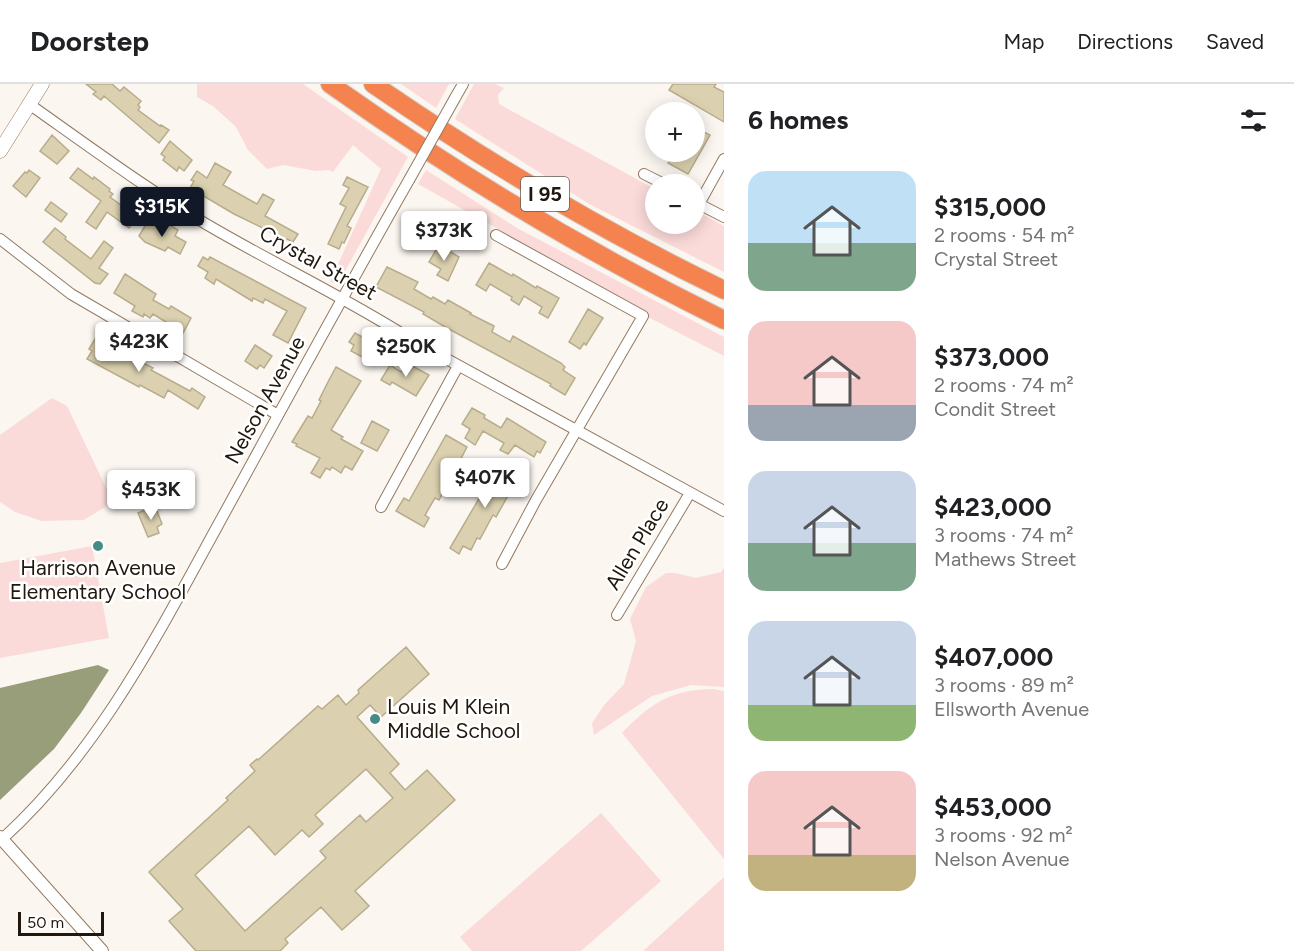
<!DOCTYPE html>
<meta charset="utf-8">
<style>
:root{--surface:#fff;--page:#f2f2f2;--text:#202124;--muted:#757577;--line:#e0e0e0;--accent:#111827}
body{margin:0;font-family:Figtree,sans-serif;background:var(--page);color:var(--text);height:100vh;display:flex;flex-direction:column;font-size:22px;white-space:nowrap}
*{box-sizing:border-box;margin:0}
p{font-size:20px;color:var(--muted)}
.icon{flex:none;width:33px;height:33px;fill:none;stroke:currentColor;stroke-width:2;stroke-linecap:round;stroke-linejoin:round}
.map{position:relative;flex:1;overflow:hidden}
.drawer{display:flex;flex-direction:column;background:var(--surface);width:570px}
.drawer>*{flex:none}
.fabs{position:absolute;left:645px;top:18px;display:grid;gap:12px}
.fabs a{display:grid;place-items:center;width:60px;height:60px;border-radius:50%;background:var(--surface);box-shadow:0 3px 15px #0003;font-size:30px}
.scale{position:absolute;left:18px;bottom:15px;width:86px;box-sizing:border-box;padding-left:6px;border:3px solid #20170d;border-top:0;font-size:16px;line-height:21px;white-space:nowrap;color:#20170d;-webkit-text-stroke:4px #fff;paint-order:stroke}
.price{position:absolute;translate:-50% -51px;padding:0 14px;border-radius:6px;background:#fff;color:#222;font-size:20px;line-height:39px;filter:drop-shadow(0 2px 3px #0008)}
.price::after{content:'';position:absolute;left:50%;top:36px;width:18px;height:14px;margin-left:-9px;background:inherit;clip-path:polygon(0 0,100% 0,50% 100%)}
.price.on{background:var(--accent);color:#fff}
ul{padding:0;list-style:none}
li{display:flex;align-items:center;gap:18px;height:150px;padding:0 24px}
li span{display:grid;place-items:center;flex:none;width:168px;height:120px;border-radius:18px;color:#555}
li>.icon{margin-inline-start:auto}
span .icon{width:72px;height:72px;fill:#fffc;stroke-width:1}
li b{font-size:26px}
h2{display:flex;justify-content:space-between;align-items:center;height:72px;padding:0 24px;font-size:26px}
header{display:flex;align-items:center;gap:36px;box-sizing:border-box;height:84px;padding:0 30px;background:var(--surface);border-bottom:2px solid var(--line)}
header strong{font-size:28px}
nav{display:flex;gap:33px;margin-inline-start:auto;font-size:21px}
main{display:flex;flex:1;min-height:0}
.map>svg:first-child{display:block}
.green{fill:#fbdbda}
.water{fill:#989e79}
.building{fill:#dbd0af;stroke:#b7ac8c;stroke-width:1.5;fill-rule:evenodd}
.lines{fill:none;stroke-linecap:round;stroke-linejoin:round}
.minor-casing{stroke:#927a62;stroke-width:12}
.tertiary-casing{stroke:#927a62;stroke-width:14}
.secondary-casing{stroke:#927a62;stroke-width:15}
.motorway-casing{stroke:#d2d1cf;stroke-width:20}
.minor{stroke:#fff;stroke-width:10}
.tertiary{stroke:#fff;stroke-width:12}
.secondary{stroke:#fff;stroke-width:14}
.motorway{stroke:#f58350;stroke-width:18}
.minor-bridge-casing{stroke:#927a62;stroke-width:12;stroke-linecap:butt}
.minor-bridge{stroke:#fff;stroke-width:10}
.poi-dot{fill:#468c85;stroke:#fff;stroke-width:2}
.labels{text-anchor:middle;stroke-width:5;stroke-linejoin:round;paint-order:stroke}
.shield{fill:#fff;stroke:#635d56;stroke-width:1.5}
.shield-label{font-size:20px;font-weight:bold;fill:#20170d}
.street-label{font-size:21px;fill:#20170d;stroke:#fff}
.poi-label{font-size:21px;fill:#20170d;stroke:#fff}
</style>
<header>
<strong>Doorstep</strong>
<nav><a>Map</a><a>Directions</a><a>Saved</a></nav>
</header>
<main>
<div class="map">
<svg width="724" height="867" viewBox="0 0 724 867">
<rect width="100%" height="100%" fill="#fbf6f0"/>
<path class="green" d="M197 0H303L408 73 338 200 330 198 381 85 353 61 333 88 329 86 316 87 283 81 267 85 248 66 236 43 213 22 197 13Z
M401 0H449L436 24Z
M474 0H495L504 4 498 11 499 20 655 105 656 140H694L695 126 724 142V188L589 120 455 35Z
M426 86 517 144 724 253V272L648 233 644 227 418 100Z
M52 314 67 322 113 418 84 436 42 437 15 428 0 418V351Z
M92 462 109 554 0 574V479Z
M724 484V603L691 601 652 612 594 651 592 639 605 620 624 600 636 557 630 535 646 503 666 489H675L696 494 721 488Z
M713 605 724 607V775L622 649C651 619 670 606 713 605Z
M601 729 661 797 581 867H472L460 853Z
M724 793V867H643Z"/>
<path class="water" d="M98 581 109 586 81 629 54 665 0 716V604Z"/>
<path class="building" d="M86 0H112L120 7 124 3 141 17 138 21 140 23 138 26 160 42 161 41 169 46 159 59 104 12 101 16 93 10 96 8Z
M673 0H716L714 3 724 8V38L669 6Z
M694 43 710 51 688 90 668 79 677 68H694Z
M52 51 69 67 57 80 40 67Z
M170 57 192 76 184 87 179 83 177 87 163 76 165 73 161 70Z
M215 79 231 88 223 101 257 120 263 110 274 116 265 132 298 150 293 158 287 155 285 157 274 151 275 150 234 130 190 104 194 97 191 96 197 87 207 94Z
M78 84 93 95 94 93 110 105 109 107 113 110 110 113 137 133 129 144 107 128 96 145 86 138 101 117 70 94Z
M29 86 40 94 26 113 13 102 25 88 27 89Z
M347 93 368 103 347 142 351 144 344 159 342 158 339 165 328 160 346 123 340 120 349 104 343 101Z
M51 118 67 130 61 138 45 126Z
M148 137 163 146 168 140 178 146 175 152 186 158 180 170 168 163 165 167 145 158 139 152Z
M55 144 66 153 65 155 91 175 104 157 113 164 99 184 108 190 100 200 95 199 43 158Z
M439 161 459 173 448 197 437 191 441 185 429 178Z
M203 173 208 176 210 173 306 224 288 259 273 251 287 227 265 215 263 219 253 214 252 217 216 195 214 200 205 194 208 188 198 182Z
M489 179 512 192 513 190 536 204 537 202 559 214 548 234 539 229 542 223 524 212 519 221 511 216 512 213 490 200 486 207 476 201Z
M387 183 418 198 414 205 431 215 433 213 445 220 448 216 471 229 470 230 494 242 492 248 510 258 513 252 561 279 565 283 563 286 575 294 565 311 550 302 551 300 447 244 423 230 424 228 376 203Z
M125 190 156 210 153 216 169 225 171 222 191 234 182 251 169 244 171 241 153 230 150 234 144 230 143 233 132 227 135 222 114 209Z
M588 225 603 234 586 261 584 259 580 265 569 258Z
M355 249 378 262 375 266 383 271 377 281 351 267 354 261 349 258Z
M98 250 106 256V260L153 284 151 286 190 307 192 304 205 313 198 325 168 306 164 314 140 301 139 303 87 275 92 267 89 265Z
M255 261 272 272 264 284 260 281 257 285 245 277Z
M407 279 429 291 416 312 392 298 390 301 381 296 390 281 401 288Z
M336 283 361 297 331 346 343 353 341 355 363 367 352 386 345 382 341 389 332 383 330 386 326 384 320 394 311 389 320 374 296 362 297 360 292 358 308 332 312 334 321 317 319 316 329 296Z
M472 324 485 331 484 334 501 344 507 334 546 358 540 369 537 367 534 373 515 361 508 370 500 366 504 359 483 347 475 361 465 354 470 345 462 340Z
M372 337 389 346 377 367 361 359Z
M446 351 467 363 439 416 435 414 425 431 429 434 424 443 396 427 404 414 409 417Z
M504 383 519 392 496 433 493 431 480 455 477 454 471 466 463 462 459 470 450 464 487 401 486 400 492 390 497 393Z
M155 422 162 440 157 443 159 449 148 453 138 429Z
M406 563 429 590 381 633 370 621 357 633 399 680 390 689 405 706 427 686 455 716 355 807 369 822 342 846 321 823 285 855 288 859 280 867H196L169 837 183 825 149 788 228 716 226 714 255 687 250 681 257 675 258 676 318 622 322 625 338 611 346 621 359 609 358 606ZM366 685 393 714 366 738 360 731 320 767 326 774 245 847 195 791 249 742 275 771 302 746 309 753 323 740 315 731Z"/>
<g class="lines">
<g class="minor-casing">
<path id="minor" d="M455 14 463 0
M29 20C87 61 145 104 206 140 274 180 345 213 412 256L724 427
M644 90 664 100
M695 118 724 133
M694 129 724 75
M496 151 643 232 536 416 502 480
M0 155 71 210 278 331
M381 423 458 282
M617 531 690 409
M0 757C97 670 156 554 218 441 281 326 344 210 409 96"/>
</g>
<g class="tertiary-casing">
<path id="tertiary" d="M0 753 102 867"/>
</g>
<g class="secondary-casing">
<path id="secondary" d="M0 67 42 0"/>
</g>
<g class="motorway-casing">
<path id="motorway" d="M330 0C455 89 586 168 724 236
M373 0C485 77 602 147 724 206"/>
</g>
<use href="#minor" class="minor"/>
<use href="#tertiary" class="tertiary"/>
<use href="#secondary" class="secondary"/>
<use href="#motorway" class="motorway"/>
<g class="minor-bridge-casing">
<path id="minor-bridge" d="M409 96 455 14"/>
</g>
<use href="#minor-bridge" class="minor-bridge"/>
</g>
<g class="poi-dot">
<circle cx="98" cy="462" r="6"/>
<circle cx="375" cy="635" r="6"/>
</g>
<g class="labels">
<rect class="shield" x="521" y="93" width="48" height="34" rx="4.5"/>
<g class="shield-label">
<text x="545" y="117">I 95</text>
</g>
<g class="street-label">
<text transform="translate(318 179) rotate(29)" y="7">Crystal Street</text>
<text transform="translate(265 316) rotate(-61)" y="7">Nelson Avenue</text>
<text transform="translate(637 460) rotate(-59)" y="7">Allen Place</text>
</g>
<g class="poi-label">
<text x="98" y="491">Harrison Avenue<tspan x="98" dy="24">Elementary School</tspan></text>
<text x="387" y="630" text-anchor="start">Louis M Klein<tspan x="387" dy="24">Middle School</tspan></text>
</g>
</g>
</svg>
<div class="fabs">
<a>+</a>
<a>−</a>
</div>
<div class="scale">50 m</div>
<b class="price on" style="left:162px;top:154px">$315K</b>
<b class="price" style="left:444px;top:178px">$373K</b>
<b class="price" style="left:139px;top:289px">$423K</b>
<b class="price" style="left:406px;top:294px">$250K</b>
<b class="price" style="left:485px;top:425px">$407K</b>
<b class="price" style="left:151px;top:437px">$453K</b>
</div>
<section class="drawer">
<h2>6 homes<svg class="icon" aria-label="filters" viewBox="0 0 24 24"><path d="M4 7h16M4 17h16"/><circle cx="9" cy="7" r="2"/><circle cx="15" cy="17" r="2"/></svg></h2>
<ul>
<li><span style="background:linear-gradient(#bfe0f5 60%,#7fa58c 0)"><svg class="icon" aria-label="home" viewBox="0 0 24 24"><path d="M3 11l9-7 9 7M6 9v11h12V9"/></svg></span><div><b>$315,000</b><p>2 rooms · 54 m²</p><p>Crystal Street</p></div></li>
<li><span style="background:linear-gradient(#f6c9c9 70%,#9aa5b1 0)"><svg class="icon" aria-label="home" viewBox="0 0 24 24"><path d="M3 11l9-7 9 7M6 9v11h12V9"/></svg></span><div><b>$373,000</b><p>2 rooms · 74 m²</p><p>Condit Street</p></div></li>
<li><span style="background:linear-gradient(#c9d6e8 60%,#7fa58c 0)"><svg class="icon" aria-label="home" viewBox="0 0 24 24"><path d="M3 11l9-7 9 7M6 9v11h12V9"/></svg></span><div><b>$423,000</b><p>3 rooms · 74 m²</p><p>Mathews Street</p></div></li>
<li><span style="background:linear-gradient(#c9d6e8 70%,#8fb573 0)"><svg class="icon" aria-label="home" viewBox="0 0 24 24"><path d="M3 11l9-7 9 7M6 9v11h12V9"/></svg></span><div><b>$407,000</b><p>3 rooms · 89 m²</p><p>Ellsworth Avenue</p></div></li>
<li><span style="background:linear-gradient(#f6c9c9 70%,#c2b280 0)"><svg class="icon" aria-label="home" viewBox="0 0 24 24"><path d="M3 11l9-7 9 7M6 9v11h12V9"/></svg></span><div><b>$453,000</b><p>3 rooms · 92 m²</p><p>Nelson Avenue</p></div></li>
</ul>
</section>
</main>
